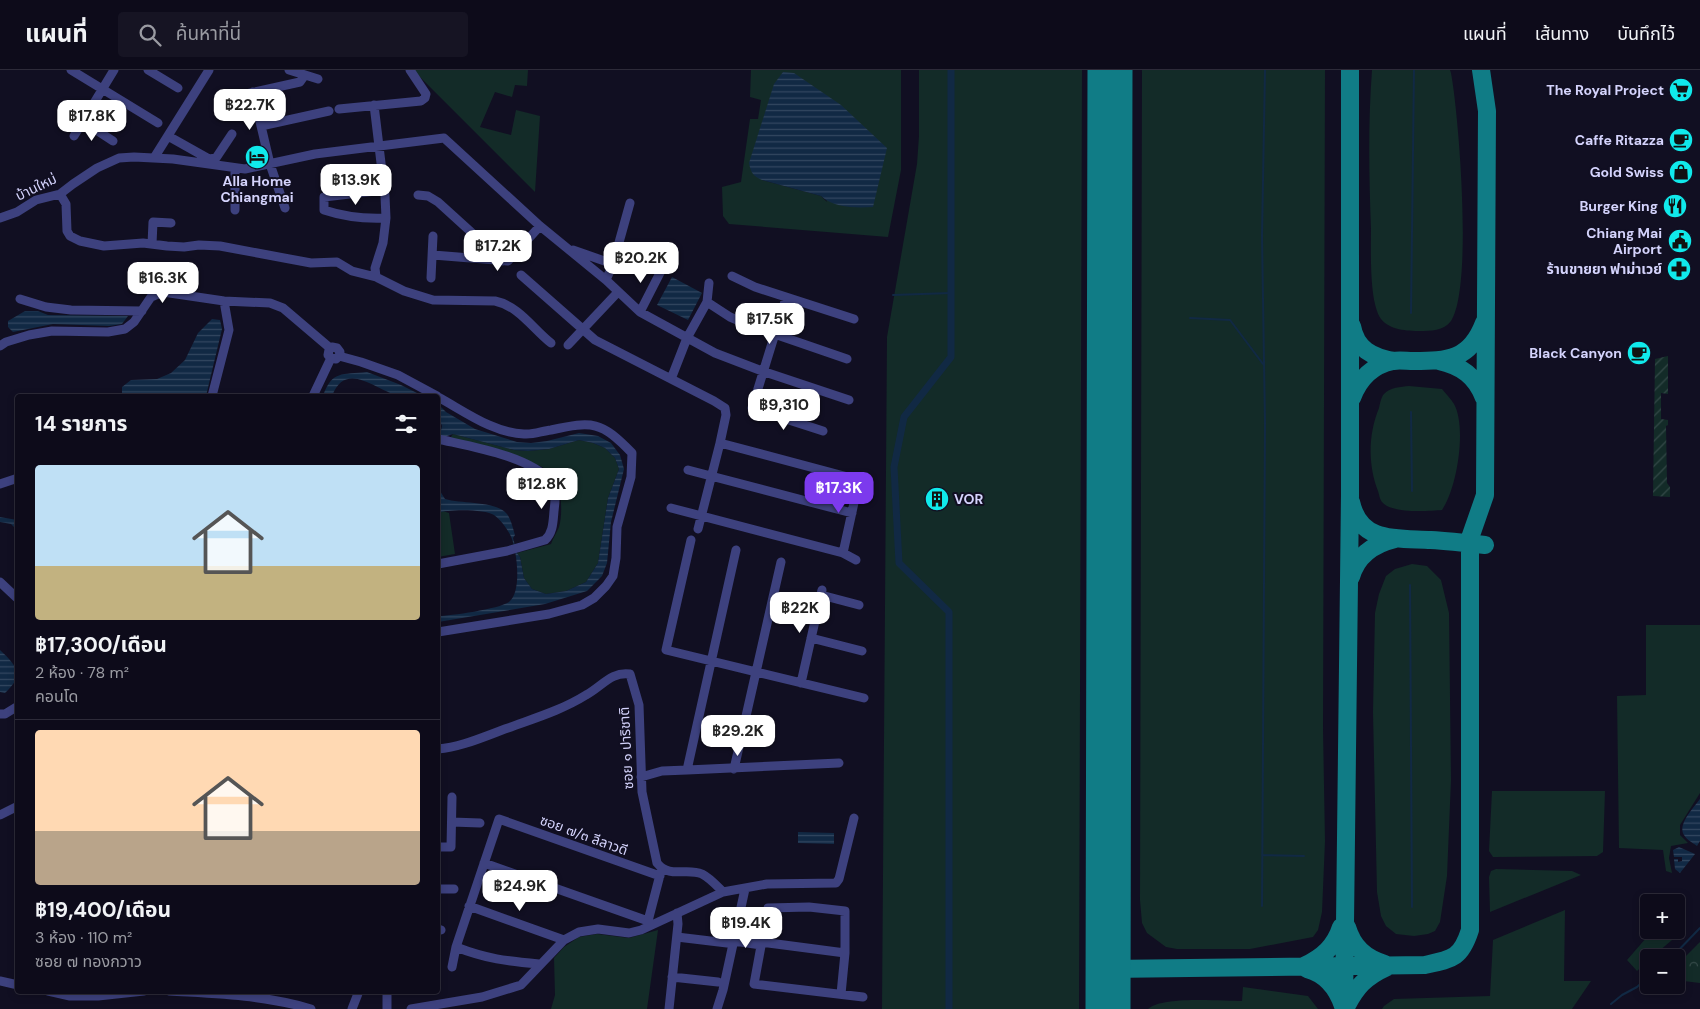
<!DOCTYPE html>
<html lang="th">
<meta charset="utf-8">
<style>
:root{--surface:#0d0b1a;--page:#161423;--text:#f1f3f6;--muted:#9a9ba2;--line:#2d2b39;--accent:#7c3aed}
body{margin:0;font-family:"DM Sans","Noto Sans Thai",sans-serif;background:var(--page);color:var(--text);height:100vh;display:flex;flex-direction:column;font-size:19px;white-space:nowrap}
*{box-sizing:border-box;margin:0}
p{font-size:16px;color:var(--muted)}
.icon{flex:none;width:28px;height:28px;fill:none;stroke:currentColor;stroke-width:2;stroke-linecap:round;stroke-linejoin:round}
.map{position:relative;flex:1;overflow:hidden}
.panel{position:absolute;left:15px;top:324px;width:425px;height:600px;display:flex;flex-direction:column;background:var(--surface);border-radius:5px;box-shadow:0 2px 8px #0003,0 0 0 1px var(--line)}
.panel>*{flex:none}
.fabs{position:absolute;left:1640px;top:824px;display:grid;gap:10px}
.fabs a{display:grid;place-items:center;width:45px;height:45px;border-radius:5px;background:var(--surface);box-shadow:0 2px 8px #0003,0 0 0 1px var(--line);font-size:25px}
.price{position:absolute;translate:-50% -42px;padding:0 11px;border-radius:10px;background:#fff;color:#222;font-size:16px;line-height:32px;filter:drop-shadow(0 1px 2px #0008)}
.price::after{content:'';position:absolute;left:50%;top:30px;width:15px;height:11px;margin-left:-8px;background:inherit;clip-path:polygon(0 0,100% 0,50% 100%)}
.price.current{background:var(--accent);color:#fff}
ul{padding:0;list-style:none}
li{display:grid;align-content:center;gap:10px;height:265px;padding:0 20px}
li+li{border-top:1px solid var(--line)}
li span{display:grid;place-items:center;height:155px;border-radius:5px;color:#555}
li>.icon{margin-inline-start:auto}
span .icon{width:90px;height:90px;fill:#fffc;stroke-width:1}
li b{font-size:21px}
h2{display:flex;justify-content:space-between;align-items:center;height:60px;padding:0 20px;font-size:21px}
header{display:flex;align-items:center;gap:30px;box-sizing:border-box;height:70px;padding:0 25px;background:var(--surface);border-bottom:1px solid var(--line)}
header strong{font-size:24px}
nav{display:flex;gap:28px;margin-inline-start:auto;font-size:18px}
.search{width:350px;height:45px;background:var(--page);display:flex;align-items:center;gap:12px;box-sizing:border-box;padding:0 18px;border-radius:5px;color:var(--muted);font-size:19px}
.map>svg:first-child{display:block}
.grass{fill:#132b28;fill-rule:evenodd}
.forest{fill:url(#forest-crowns)}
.garden{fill:url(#garden-furrows)}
.water{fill:url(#water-rules)}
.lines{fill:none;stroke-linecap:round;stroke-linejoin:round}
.stream{stroke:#112944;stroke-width:2}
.canal{stroke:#112944;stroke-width:7}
.taxiway{stroke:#107c86;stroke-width:18}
.runway{stroke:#107c86;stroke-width:45}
.minor{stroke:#3d417e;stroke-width:9}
.labels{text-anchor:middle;stroke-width:4;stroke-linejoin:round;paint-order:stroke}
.poi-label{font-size:14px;font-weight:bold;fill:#d4d3fc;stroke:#110f22;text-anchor:end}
.street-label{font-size:14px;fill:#d4d3fc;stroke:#110f22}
</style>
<header>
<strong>แผนที่</strong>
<div class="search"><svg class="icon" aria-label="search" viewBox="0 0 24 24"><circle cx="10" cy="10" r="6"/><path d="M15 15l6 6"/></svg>ค้นหาที่นี่</div>
<nav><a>แผนที่</a><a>เส้นทาง</a><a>บันทึกไว้</a></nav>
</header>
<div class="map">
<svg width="1700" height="939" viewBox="0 0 1700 939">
<defs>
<pattern id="forest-crowns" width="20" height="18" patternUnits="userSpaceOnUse" patternTransform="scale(1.25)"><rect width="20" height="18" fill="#132b28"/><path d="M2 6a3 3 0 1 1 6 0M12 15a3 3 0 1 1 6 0" fill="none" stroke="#344948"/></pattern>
<pattern id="garden-furrows" width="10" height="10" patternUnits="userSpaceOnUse" patternTransform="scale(1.25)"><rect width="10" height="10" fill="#132b28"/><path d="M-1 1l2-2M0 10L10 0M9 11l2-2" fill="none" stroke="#344948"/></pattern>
<pattern id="water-rules" width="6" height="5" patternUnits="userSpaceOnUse" patternTransform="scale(1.25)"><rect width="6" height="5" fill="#112944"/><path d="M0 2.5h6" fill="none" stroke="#334760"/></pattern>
</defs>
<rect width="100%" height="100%" fill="#110f22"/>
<path class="grass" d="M413 0H528L527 16 515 15 512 27 495 22 480 57 511 65 516 40 540 46 535 122Z
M751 0H901V100L888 167 729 154 723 146 722 117 741 112 750 49H758L761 30 750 27ZM783 2 827 132 821 126 762 110Z
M919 0H1082L1079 939H882L887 267 917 94 919 66Z
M1142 0H1325L1323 659 1325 771 1322 842 1318 860 1313 867 1250 879H1177L1166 877 1147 863 1142 853 1140 830Z
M1372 0H1450L1451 3C1459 46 1473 218 1451 251 1444 261 1430 261 1420 261 1407 261 1390 260 1381 249 1369 232 1371 181 1371 159 1369 106 1368 53 1372 0Z
M1409 316 1442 319C1446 324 1451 329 1454 334 1467 357 1457 419 1442 440 1428 441 1392 444 1382 432 1380 430 1379 424 1378 421 1368 395 1368 365 1379 338 1380 334 1381 327 1384 324 1390 317 1401 317 1409 316Z
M453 364 514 380 528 381 549 379 579 370 593 373 605 378 615 388 619 399 608 428 598 493 586 512 566 521 546 524 532 519 524 508 520 487 517 483 551 474C553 468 557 462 559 457 563 445 562 413 552 404 529 385 480 376 450 368Z
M443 441 449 443 455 484 438 487V443Z
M1412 494 1427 496 1441 510 1449 543 1451 710 1447 806 1440 852 1435 861 1428 864 1414 866 1396 864 1386 856 1381 846 1377 822 1373 642 1375 543 1379 524 1386 506 1395 499Z
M1646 555H1700V723L1680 755V765L1688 773 1671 776 1669 788 1672 803 1666 801 1663 780 1619 778 1617 626 1646 625Z
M1492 721H1605L1603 782 1597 786 1493 787 1489 781Z
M1496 799 1572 801 1581 805 1490 842 1489 807 1491 801Z
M1565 840 1564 911H1591L1572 939H1382L1384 936 1394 929 1490 926 1493 870Z
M658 860 647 939H551L555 925 554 888 564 877 579 867 597 864 629 868Z
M1653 860H1663L1672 870 1652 887 1649 888V890L1637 901 1627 890Z
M1243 917 1308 926 1318 939H1148C1162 926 1221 931 1242 931Z"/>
<path class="forest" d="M1700 872V913L1676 910V896Z"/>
<path class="garden" d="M1668 286V324L1661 323V349L1668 350V355L1666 356 1667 413 1670 417V427L1653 426 1655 289Z"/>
<path class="water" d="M783 2 794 3 841 35 887 78 873 137C856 138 834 138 821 126L762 110C753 106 751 103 749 93L774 14Z
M672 207 702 223 688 250 657 235Z
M25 241H38L48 245 128 246 122 254 109 256 53 254 13 262 8 257V251Z
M212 249 220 250 222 259 206 326H122V317L131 310 157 309 171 303 185 290 198 263Z
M367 302 401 315 423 326C415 326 406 328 399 326 375 320 346 290 332 326H323C332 300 342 305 367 302Z
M438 334 446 342 475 359 517 372 531 373 547 371 579 363 598 366 611 373 620 385 624 399 611 452 607 493 602 506 587 521 545 534 438 552V546C450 546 499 539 509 532 522 522 517 483 512 469 509 461 501 450 494 445 486 439 447 439 438 443V409L440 421 445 429C462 434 495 431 506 443 511 448 513 459 515 465L513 468 517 483 520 487 524 508 532 519 546 524 566 521 586 512 598 493 608 428 619 399 615 388 605 378 593 373 579 370 549 379 528 381 514 380 453 364 444 367 440 378 438 400V374L442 356 438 346Z
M0 447 17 450V460L11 454 0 452Z
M0 580C17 596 25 605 5 623L0 622Z
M1700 729V771L1697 776C1693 773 1687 770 1684 765 1677 755 1694 737 1700 729Z
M798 762 834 763V774L798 773Z
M1679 777 1695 784 1680 803 1675 799 1674 789H1678V792L1682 791V787H1674L1673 780Z"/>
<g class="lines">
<path class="stream" d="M893 225 951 223
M1411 243 1414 0
M1190 248 1230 250 1263 294
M1411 342 1412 421
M1410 515 1412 837
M1262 785 1304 786
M1262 836 1265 353 1262 166 1265 0
M1671 888 1700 858
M1611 934 1622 925 1637 917 1649 906"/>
<path class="canal" d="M949 939V542L899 493 894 397 904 347 951 287V0"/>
<path class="taxiway" d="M1352 256C1356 279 1372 287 1394 291
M1439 291C1461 296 1476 306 1484 328
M1352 328C1359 309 1373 295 1393 291 1399 290 1407 291 1413 291 1448 291 1470 290 1484 253
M1351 432C1360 474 1398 468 1431 470 1449 471 1467 473 1485 475
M1351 507C1357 485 1374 474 1395 469
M1347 857C1353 877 1365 888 1385 894
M1304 896C1323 887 1335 876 1341 857
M1108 899 1425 895C1453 889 1461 888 1470 860V468L1485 425 1487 41 1481 0
M1307 899C1326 904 1337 918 1343 936
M1344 939 1350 425V0
M1345 939C1356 917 1365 907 1387 897"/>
<path class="runway" d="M1108 939 1110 0"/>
<path class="minor" d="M71 0 158 53
M148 0 178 18
M289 0 318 9
M253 22 270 94 285 138
M246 24 300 12 305 5
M374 35 385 126 386 148 383 173 375 198 376 207
M339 39 421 31 425 28 426 24 410 0
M84 52 113 71
M261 56 329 41
M74 66 114 0
M168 66 209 89 216 88 232 64
M154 88 209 0
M384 120 324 127V140C345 147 364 149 386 148
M60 124 66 134 67 161 70 166 80 171 104 176 143 173 167 176 184 177 199 175 220 176 311 193 337 192 352 201 376 207 404 221 433 230 495 231C519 236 533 259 551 273
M418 125 428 126 438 132 503 191
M235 140V98
M0 148 17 142 36 130 60 124 73 114 97 98 119 88 134 87 173 89 245 99 315 84 444 68 540 156 606 210 640 242 715 283 762 301 849 330
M152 174 153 152 171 153
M573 180 613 194
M433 185 508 191 540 156
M521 205 595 270 714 331 725 338 726 345 720 373 698 459
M732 206 755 217 854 249
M431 208 433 166
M606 210 613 194 630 133
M786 228 752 338 823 361
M20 229 46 237 71 240 142 241
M707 232 730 247 754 257 847 289
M640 242 663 197
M568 275 618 222
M0 276 6 272 29 265 52 261 108 262 125 259 134 252 151 227 163 222 224 231 270 233 283 238 330 278
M339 286 340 282 337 278 332 277 329 280 328 285 331 288 336 289 339 286 361 292 398 305 437 326
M671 309 687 268 707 232 709 213
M212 326 229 260 224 231
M313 326 331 288
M438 327C464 341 493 363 524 364 533 365 542 361 551 360 593 351 601 351 632 383L631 407 617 457 616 488 613 506 606 516 594 528 582 535 549 544 438 562
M438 369C468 376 531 386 551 412 557 419 555 433 554 441 553 452 553 463 545 470L507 481 438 494
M720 373 859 410 843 483
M688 400 852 443
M0 414 18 408
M671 438 843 483 856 490
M691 470 666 580 864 628
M0 512 18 529
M821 525 859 535
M811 568 862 581
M801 613 822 520
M0 644H5L18 636
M438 679C462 677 485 666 508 658 535 648 562 640 586 625 601 617 612 601 630 604L639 635 642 722 657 793C670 809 686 797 702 804 710 808 717 816 723 822
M734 699 781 492
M687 700 736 480
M641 707 662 701 687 700 839 693
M0 745 18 736
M452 752 480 753
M438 777H451L452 727
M484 793 648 851
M438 819H454
M469 836 564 870
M649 856 648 851 661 801
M438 859 441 860
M736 865 762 870
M677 867 727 873
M734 871 761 875
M761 872 845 883
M456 877C487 889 506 891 539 894
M452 897 456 877 499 749 660 806
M672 907 718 912
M0 911 18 915
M48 921 70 926H98L144 921
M169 921C217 924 265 925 311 939
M387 921V939
M841 924 845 883V841L809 837 768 838 754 914 863 927
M352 939 359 921
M411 939 482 927 521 915 564 870 579 862 598 859 629 863 641 860 723 822 767 814 836 813 839 809 854 748
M669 939 678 854 677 843
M717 939 723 920 745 819"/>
</g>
<defs>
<g id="supermarket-disc" transform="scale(1.25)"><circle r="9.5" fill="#10e9eb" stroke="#110f22"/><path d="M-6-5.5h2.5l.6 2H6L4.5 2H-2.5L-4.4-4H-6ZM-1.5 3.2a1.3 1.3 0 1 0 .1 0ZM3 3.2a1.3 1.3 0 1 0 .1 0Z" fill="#111"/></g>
<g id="cafe-disc" transform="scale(1.25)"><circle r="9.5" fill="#10e9eb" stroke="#110f22"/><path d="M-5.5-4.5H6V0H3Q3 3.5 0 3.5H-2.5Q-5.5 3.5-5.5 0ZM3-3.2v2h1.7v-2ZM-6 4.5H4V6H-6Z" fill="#111"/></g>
<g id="hotel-disc" transform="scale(1.25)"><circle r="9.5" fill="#10e9eb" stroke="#110f22"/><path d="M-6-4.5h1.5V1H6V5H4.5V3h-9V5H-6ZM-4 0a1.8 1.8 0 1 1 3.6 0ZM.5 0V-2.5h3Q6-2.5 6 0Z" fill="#111"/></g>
<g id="shop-disc" transform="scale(1.25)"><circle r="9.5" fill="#10e9eb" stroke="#110f22"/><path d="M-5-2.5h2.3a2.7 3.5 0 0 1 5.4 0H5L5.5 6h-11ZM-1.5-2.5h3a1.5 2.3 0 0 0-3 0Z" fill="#111"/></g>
<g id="restaurant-disc" transform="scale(1.25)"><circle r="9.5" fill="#10e9eb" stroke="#110f22"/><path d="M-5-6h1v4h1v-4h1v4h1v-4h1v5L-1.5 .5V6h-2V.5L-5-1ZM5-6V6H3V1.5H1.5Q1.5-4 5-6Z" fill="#111"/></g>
<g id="civic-disc" transform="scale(1.25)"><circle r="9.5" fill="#10e9eb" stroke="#110f22"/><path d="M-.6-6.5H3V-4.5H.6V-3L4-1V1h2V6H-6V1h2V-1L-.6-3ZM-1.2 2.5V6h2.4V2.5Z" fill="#111"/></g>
<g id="pharmacy-disc" transform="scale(1.25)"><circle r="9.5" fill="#10e9eb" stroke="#110f22"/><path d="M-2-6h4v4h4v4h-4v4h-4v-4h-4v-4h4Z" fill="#111"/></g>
<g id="building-disc" transform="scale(1.25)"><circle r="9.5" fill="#10e9eb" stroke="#110f22"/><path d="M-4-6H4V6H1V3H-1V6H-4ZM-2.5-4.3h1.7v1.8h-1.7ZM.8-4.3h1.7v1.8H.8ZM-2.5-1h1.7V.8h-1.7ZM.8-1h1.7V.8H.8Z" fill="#111"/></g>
</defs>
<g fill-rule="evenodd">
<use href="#supermarket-disc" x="1681" y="20"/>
<use href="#cafe-disc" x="1681" y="70"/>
<use href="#hotel-disc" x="257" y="87"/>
<use href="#shop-disc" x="1681" y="102"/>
<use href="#restaurant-disc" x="1675" y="136"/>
<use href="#civic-disc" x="1680" y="171"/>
<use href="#pharmacy-disc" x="1679" y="199"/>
<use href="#cafe-disc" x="1639" y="283"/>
<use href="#building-disc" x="937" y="429"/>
</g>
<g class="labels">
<g class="poi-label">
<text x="1664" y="25">The Royal Project</text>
<text x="1664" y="75">Caffe Ritazza</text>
<text x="1664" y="107">Gold Swiss</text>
<text x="257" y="116" text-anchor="middle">Alla Home<tspan x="257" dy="16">Chiangmai</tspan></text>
<text x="1658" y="141">Burger King</text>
<text x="1662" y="168">Chiang Mai<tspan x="1662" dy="16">Airport</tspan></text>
<text x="1662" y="204">ร้านขายยา ฟาม่าเวย์</text>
<text x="1622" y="288">Black Canyon</text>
<text x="954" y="434" text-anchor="start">VOR</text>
</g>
<g class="street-label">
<text transform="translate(36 117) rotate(-26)" y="5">บ้านใหม่</text>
<text transform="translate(626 678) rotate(-93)" y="5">ซอย ๑ ปาริชาติ</text>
<text transform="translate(584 765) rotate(20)" y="5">ซอย ๗/๓ ลีลาวดี</text>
</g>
</g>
</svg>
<div class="fabs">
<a>+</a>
<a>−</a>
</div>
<b class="price" style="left:250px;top:61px">฿22.7K</b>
<b class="price" style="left:92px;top:72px">฿17.8K</b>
<b class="price" style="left:356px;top:136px">฿13.9K</b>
<b class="price" style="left:498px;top:202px">฿17.2K</b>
<b class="price" style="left:641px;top:214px">฿20.2K</b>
<b class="price" style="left:163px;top:234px">฿16.3K</b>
<b class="price" style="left:770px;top:275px">฿17.5K</b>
<b class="price" style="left:784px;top:361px">฿9,310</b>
<b class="price" style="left:542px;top:440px">฿12.8K</b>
<b class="price current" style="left:839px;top:444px">฿17.3K</b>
<b class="price" style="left:800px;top:564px">฿22K</b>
<b class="price" style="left:738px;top:687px">฿29.2K</b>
<b class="price" style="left:520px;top:842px">฿24.9K</b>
<b class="price" style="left:746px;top:879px">฿19.4K</b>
<section class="panel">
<h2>14 รายการ<svg class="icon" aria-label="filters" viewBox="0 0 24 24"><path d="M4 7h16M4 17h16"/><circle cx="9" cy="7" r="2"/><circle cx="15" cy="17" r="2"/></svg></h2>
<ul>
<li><span style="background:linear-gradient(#bfe0f5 65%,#c2b280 0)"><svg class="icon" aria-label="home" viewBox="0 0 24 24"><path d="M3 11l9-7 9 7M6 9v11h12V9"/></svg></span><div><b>฿17,300/เดือน</b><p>2 ห้อง · 78 m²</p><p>คอนโด</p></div></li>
<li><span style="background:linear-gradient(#ffd9b3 65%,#b9a48a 0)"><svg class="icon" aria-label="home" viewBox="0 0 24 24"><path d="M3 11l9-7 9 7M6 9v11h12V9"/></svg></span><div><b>฿19,400/เดือน</b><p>3 ห้อง · 110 m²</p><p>ซอย ๗ ทองกวาว</p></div></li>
</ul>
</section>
</div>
